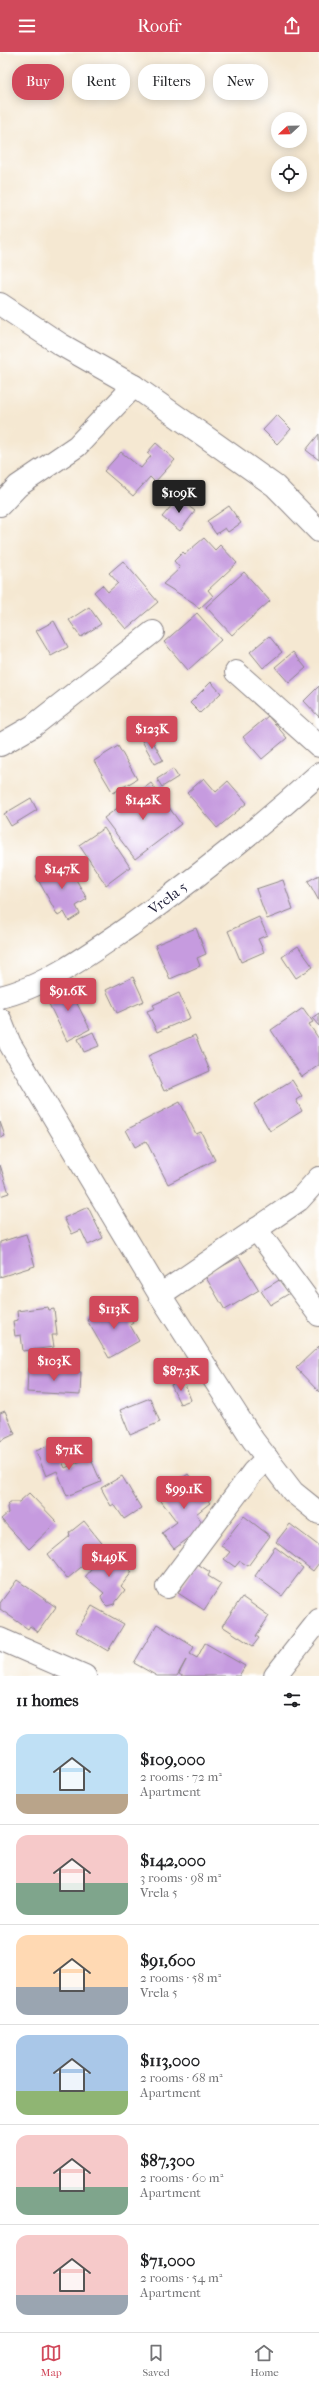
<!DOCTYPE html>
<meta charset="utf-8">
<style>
:root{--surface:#fff;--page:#f2f2f2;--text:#202124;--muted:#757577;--line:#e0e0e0;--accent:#d1495b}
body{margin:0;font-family:"IM FELL French Canon",serif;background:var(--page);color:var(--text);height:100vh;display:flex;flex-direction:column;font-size:15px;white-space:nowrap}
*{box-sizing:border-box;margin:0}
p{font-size:13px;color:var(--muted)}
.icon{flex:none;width:22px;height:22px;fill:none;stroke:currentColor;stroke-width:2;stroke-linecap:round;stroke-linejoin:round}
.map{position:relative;height:1624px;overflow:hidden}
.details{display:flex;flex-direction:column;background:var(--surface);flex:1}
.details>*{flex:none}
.banner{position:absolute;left:12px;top:12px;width:295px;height:36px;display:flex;gap:8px}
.needle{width:26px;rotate:248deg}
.tools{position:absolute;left:271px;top:60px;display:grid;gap:8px}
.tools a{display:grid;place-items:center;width:36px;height:36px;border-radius:50%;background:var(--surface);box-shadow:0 2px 10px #0003;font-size:20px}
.price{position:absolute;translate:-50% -34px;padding:0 9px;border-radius:4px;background:var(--accent);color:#fff;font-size:13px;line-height:26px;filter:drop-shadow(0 1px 2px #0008)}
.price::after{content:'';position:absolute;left:50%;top:24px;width:12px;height:9px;margin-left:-6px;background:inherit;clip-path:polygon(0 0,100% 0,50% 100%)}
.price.current{background:#222;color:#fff}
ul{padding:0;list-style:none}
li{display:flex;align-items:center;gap:12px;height:100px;padding:0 16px}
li+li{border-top:1px solid var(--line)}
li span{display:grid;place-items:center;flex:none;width:112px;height:80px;border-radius:12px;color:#555}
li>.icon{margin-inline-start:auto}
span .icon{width:48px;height:48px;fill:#fffc;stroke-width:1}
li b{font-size:17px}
h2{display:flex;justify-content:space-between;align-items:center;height:48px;padding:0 16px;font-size:17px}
.chip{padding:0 14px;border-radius:16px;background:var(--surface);box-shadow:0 2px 10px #0003;font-size:14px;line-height:36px}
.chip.current{background:var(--accent);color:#fff}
header{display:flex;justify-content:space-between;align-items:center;height:52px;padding:0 16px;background:var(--accent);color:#fff;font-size:18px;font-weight:600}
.dock{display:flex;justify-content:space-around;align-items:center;height:56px;border-top:1px solid var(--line);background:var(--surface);font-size:11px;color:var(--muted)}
.dock a{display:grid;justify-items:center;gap:2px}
.dock .current{color:var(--accent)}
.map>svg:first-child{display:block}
.building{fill:#c69bdf}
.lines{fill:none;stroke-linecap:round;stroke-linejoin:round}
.minor-casing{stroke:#8c8586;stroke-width:24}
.minor{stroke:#fff;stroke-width:22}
.labels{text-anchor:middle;stroke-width:3.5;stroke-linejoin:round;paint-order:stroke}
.street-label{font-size:15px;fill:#22223b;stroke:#fff}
</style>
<header><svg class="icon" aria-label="menu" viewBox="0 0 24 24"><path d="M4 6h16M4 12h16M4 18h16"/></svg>Roofr<svg class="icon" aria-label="share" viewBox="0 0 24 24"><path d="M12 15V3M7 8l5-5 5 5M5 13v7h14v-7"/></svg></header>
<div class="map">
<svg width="319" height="1624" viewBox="0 0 319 1624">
<rect width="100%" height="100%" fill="#fff"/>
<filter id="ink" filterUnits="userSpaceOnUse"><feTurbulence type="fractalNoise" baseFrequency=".025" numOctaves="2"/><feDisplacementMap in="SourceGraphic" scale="8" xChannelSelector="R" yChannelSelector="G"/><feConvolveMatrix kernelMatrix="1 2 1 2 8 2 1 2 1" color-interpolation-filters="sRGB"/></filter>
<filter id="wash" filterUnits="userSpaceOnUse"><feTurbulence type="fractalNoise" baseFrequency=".012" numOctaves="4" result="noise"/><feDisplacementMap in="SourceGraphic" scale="16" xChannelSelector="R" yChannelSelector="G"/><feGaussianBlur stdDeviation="0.9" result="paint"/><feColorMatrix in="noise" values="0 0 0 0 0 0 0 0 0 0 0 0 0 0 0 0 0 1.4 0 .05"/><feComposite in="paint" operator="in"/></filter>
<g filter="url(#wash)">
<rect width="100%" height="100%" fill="#f5e8d2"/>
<g id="blocks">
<path class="building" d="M277 363 291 377 277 392 263 378Z
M319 382V408L306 398Z
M156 391 175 408 155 430 150 425 133 444 104 419 121 400 141 416 151 404 147 401Z
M178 446 195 459 180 479 162 465Z
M229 454 241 471 228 480 225 476 216 482 207 469Z
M204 486 215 498 220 493 237 511 208 538 213 544 199 557 194 551 163 532 180 516 174 509 183 500 185 502Z
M123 509 158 550 126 577 94 540 102 533 108 540 118 531 109 521Z
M244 520 270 549 232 583 206 555Z
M89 555 101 572 81 585 69 568Z
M197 561 221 588 188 618 164 590Z
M54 569 68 595 51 604 36 579Z
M269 584 282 600 263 616 250 600Z
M293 600 306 616 289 631 275 615Z
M211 630 221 641 200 661 190 651Z
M319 634V665L304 649Z
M268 664 287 686 262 707 243 685Z
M150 684 163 708 155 712 142 689Z
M118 694 137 727 113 741 94 709Z
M173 717 178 725 162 735 157 727Z
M204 726 216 740 228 729 247 751 217 776 187 741Z
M151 731 181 772 135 807 104 766Z
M31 746 37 758 11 774 4 762Z
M104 776 130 815 106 833 79 793Z
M65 808 87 847 76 854 80 862 69 869 64 860 58 864 36 824Z
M319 823V849L308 829Z
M283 828 293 857 267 867 256 837Z
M259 865 267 883 258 887 264 900 241 910 228 879Z
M196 876 206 902 197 906 200 914 170 927 155 893Z
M298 894 313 915 296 926 282 905Z
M133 925 144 949 117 961 106 938Z
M66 930 90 977 67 989 49 952 53 950 48 939Z
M179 941 190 966 157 980 147 959 155 956 153 953Z
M303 956 313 970 309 972 319 987V1013L302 1025 271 978Z
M319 961V974L312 966Z
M93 980 99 994 84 1000 78 987Z
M195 983 210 1019 164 1039 148 1004Z
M292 1028 302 1044 296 1048 302 1059 270 1079 254 1052Z
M180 1050 196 1082 201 1080 215 1108 168 1132 146 1089 135 1095 126 1078Z
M0 1070 5 1084 0 1086Z
M0 1113 9 1141 0 1144Z
M88 1155 103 1186 88 1193 81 1178 72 1182 64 1166Z
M26 1182 35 1214 0 1225V1190Z
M239 1205 259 1238 225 1258 205 1224Z
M281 1227 290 1241 270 1253 261 1239Z
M117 1251 124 1263 128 1261 133 1271 130 1273 139 1289 109 1306 87 1268Z
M48 1255 49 1258 54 1257 57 1283H52L54 1295 23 1299 21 1283 15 1284 13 1269 18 1268 17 1259Z
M319 1294V1340L296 1316Z
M28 1317 81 1320 80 1343 27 1340Z
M183 1328 191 1348 180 1352 171 1333Z
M150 1346 160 1370 130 1383 120 1358Z
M5 1359 15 1382 0 1389V1361Z
M54 1391 65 1416 90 1405 101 1430 67 1444 57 1419 46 1424 36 1399Z
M188 1422 210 1451 196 1462 205 1474 174 1497 162 1481 177 1470 158 1445Z
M122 1424 141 1456 124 1467 114 1452 111 1454 101 1436Z
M29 1441 57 1470 29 1497 1 1467 8 1461 7 1455 10 1450H19Z
M244 1464 270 1484 248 1514 240 1509 235 1515 224 1507 230 1500 221 1494Z
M84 1469 105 1495 67 1527 48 1502 70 1484 69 1481Z
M290 1472 319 1494V1511L313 1519 276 1490Z
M275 1495 303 1516 282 1544 255 1524Z
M107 1499 132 1520 121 1534 125 1538 114 1552 107 1554 103 1550 101 1544 104 1541 85 1525Z
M196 1511 210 1520 208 1524 221 1532 204 1558 178 1541Z
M17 1528 56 1555 38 1580 30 1574 28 1577 0 1557V1551Z
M242 1545 269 1564 256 1584 259 1586 253 1594 222 1574Z
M92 1554 124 1572 108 1599 76 1580Z
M157 1572 194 1595 190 1602 197 1606 205 1591 245 1614 239 1624H182L179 1622 186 1608 177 1624H157L134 1611Z"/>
</g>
</g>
<g filter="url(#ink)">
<use href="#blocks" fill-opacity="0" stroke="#8c8586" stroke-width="1"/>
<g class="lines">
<g class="minor-casing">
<g id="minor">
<path d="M0 252 60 292 134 334 275 434 319 479"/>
<path d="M0 453 18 434 77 394 134 334"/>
<path d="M236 620 319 694"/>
<path d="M0 693 33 674 153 580"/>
<path id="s1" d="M0 945C45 935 92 900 130 874 195 827 259 776 319 722"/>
<path d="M0 967 10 992 160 1243 253 1388 293 1440 319 1461"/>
<path d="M256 1177 319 1263"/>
<path d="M160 1243 299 1148 319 1126"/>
<path d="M167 1535 253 1420 267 1406"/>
<path d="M0 1587 85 1624"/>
<path d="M275 1624 319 1568"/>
</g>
</g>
<use href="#minor" class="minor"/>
</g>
</g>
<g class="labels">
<g class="street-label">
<text dy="5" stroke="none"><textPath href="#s1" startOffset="196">Vrela 5</textPath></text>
</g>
</g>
</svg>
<div class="tools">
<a><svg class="needle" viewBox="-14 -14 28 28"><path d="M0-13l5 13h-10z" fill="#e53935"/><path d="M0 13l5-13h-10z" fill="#757577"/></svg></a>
<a><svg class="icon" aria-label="locate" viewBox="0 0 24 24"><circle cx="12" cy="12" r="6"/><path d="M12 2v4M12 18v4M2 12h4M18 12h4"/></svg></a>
</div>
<b class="price current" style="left:179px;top:462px">$109K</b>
<b class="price" style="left:152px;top:698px">$123K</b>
<b class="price" style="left:143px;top:769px">$142K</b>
<b class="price" style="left:62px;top:838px">$147K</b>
<b class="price" style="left:68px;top:960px">$91.6K</b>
<b class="price" style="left:114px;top:1278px">$113K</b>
<b class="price" style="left:54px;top:1330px">$103K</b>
<b class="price" style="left:181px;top:1340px">$87.3K</b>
<b class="price" style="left:69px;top:1419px">$71K</b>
<b class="price" style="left:184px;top:1458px">$99.1K</b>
<b class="price" style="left:109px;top:1526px">$149K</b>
<div class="banner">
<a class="chip current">Buy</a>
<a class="chip">Rent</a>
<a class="chip">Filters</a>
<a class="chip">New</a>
</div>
</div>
<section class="details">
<h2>11 homes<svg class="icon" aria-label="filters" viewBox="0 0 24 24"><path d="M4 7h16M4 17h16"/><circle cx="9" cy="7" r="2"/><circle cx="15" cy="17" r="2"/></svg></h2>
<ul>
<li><span style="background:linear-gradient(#bfe0f5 75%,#b9a48a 0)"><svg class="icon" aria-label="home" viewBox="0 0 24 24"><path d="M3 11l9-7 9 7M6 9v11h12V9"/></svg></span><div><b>$109,000</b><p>2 rooms · 72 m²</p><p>Apartment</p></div></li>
<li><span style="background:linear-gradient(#f6c9c9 60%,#7fa58c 0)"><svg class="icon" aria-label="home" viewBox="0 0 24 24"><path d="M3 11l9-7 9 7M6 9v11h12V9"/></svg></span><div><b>$142,000</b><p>3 rooms · 98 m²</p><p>Vrela 5</p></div></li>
<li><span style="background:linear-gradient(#ffd9b3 65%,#9aa5b1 0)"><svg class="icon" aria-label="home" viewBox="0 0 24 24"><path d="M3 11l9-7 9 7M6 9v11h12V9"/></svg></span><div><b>$91,600</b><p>2 rooms · 58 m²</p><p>Vrela 5</p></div></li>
<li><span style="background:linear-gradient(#a9c7e8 70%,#8fb573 0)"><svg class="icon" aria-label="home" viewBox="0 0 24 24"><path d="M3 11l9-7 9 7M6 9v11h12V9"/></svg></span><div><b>$113,000</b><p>2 rooms · 68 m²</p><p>Apartment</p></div></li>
<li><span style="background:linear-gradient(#f6c9c9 65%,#7fa58c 0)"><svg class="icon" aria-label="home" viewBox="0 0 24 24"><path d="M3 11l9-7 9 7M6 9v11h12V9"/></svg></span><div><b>$87,300</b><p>2 rooms · 60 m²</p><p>Apartment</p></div></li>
<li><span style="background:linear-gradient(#f6c9c9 75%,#9aa5b1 0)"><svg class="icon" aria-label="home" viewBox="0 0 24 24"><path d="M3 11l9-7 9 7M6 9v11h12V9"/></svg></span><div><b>$71,000</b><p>2 rooms · 54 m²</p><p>Apartment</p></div></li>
</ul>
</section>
<nav class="dock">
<a class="current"><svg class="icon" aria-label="map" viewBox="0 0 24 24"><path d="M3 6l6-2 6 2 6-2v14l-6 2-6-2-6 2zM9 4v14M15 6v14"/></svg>Map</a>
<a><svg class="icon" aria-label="saved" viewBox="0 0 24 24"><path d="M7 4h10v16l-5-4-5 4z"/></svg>Saved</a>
<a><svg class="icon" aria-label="home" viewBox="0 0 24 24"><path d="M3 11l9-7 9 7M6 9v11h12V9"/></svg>Home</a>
</nav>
